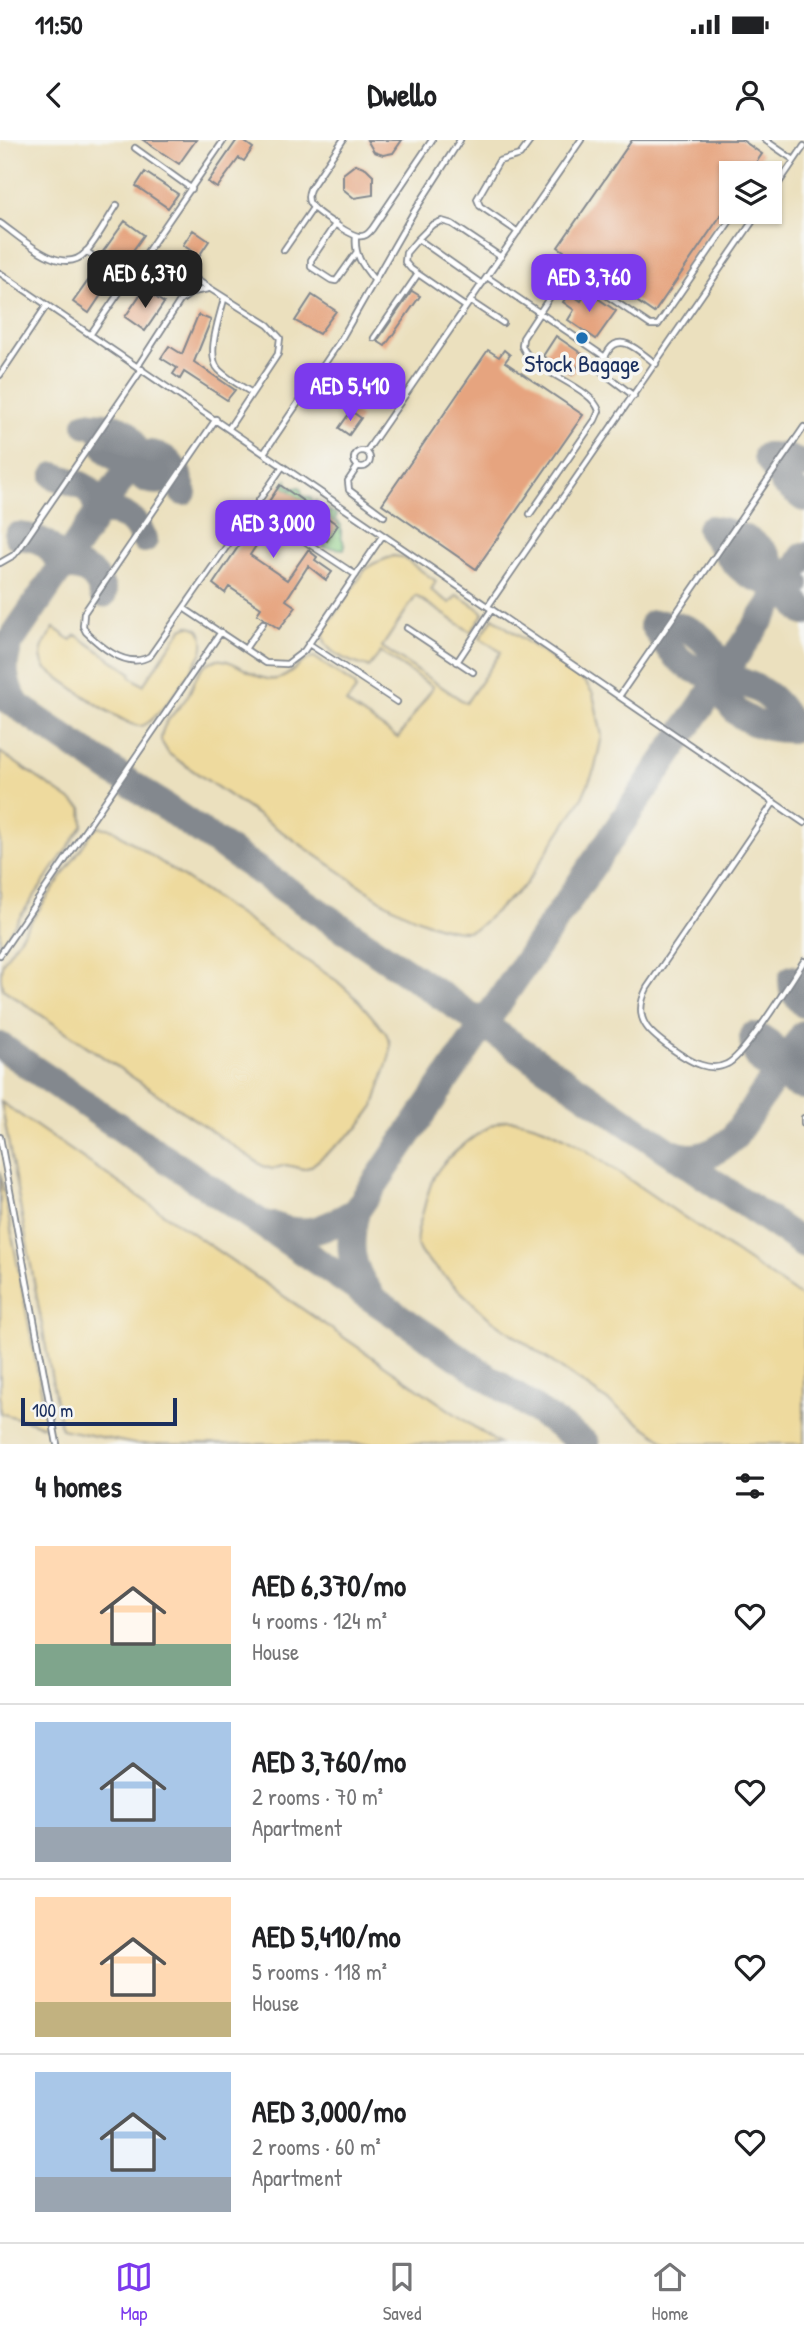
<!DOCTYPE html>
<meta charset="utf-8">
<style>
:root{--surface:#fff;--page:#f6f6f6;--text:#202124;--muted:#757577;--line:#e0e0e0;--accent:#7c3aed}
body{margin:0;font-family:"Patrick Hand",sans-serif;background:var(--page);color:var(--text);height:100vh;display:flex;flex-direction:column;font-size:26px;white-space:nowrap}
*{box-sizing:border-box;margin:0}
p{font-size:23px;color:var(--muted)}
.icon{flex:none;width:38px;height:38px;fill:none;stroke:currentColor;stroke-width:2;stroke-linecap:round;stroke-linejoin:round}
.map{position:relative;height:1304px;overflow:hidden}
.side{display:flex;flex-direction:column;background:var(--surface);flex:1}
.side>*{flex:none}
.buttons{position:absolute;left:719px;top:21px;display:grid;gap:14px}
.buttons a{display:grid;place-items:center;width:63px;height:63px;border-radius:0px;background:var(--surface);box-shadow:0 2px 5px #0004;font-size:35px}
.scale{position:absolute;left:21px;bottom:18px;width:156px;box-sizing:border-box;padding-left:7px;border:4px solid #1b2f5e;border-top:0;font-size:19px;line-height:24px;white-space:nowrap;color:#1b2f5e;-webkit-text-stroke:5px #f6f6f2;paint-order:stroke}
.price{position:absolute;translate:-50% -60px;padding:0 16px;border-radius:14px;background:var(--accent);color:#fff;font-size:23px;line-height:46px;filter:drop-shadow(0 2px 4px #0008)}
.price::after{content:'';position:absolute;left:50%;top:42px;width:21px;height:16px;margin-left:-10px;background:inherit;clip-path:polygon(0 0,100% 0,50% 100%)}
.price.on{background:#222;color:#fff}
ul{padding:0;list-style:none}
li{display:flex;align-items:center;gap:21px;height:175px;padding:0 35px}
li+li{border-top:2px solid var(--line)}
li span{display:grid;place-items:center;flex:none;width:196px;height:140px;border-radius:0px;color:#555}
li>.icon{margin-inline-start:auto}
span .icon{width:84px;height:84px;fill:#fffc;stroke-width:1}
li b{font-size:30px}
h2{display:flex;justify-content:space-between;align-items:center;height:84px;padding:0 35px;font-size:30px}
.status{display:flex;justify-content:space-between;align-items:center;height:49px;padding:0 35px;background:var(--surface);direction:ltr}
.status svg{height:19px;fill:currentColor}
header{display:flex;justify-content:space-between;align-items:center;height:91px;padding:0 35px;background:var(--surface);font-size:32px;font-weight:700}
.tabs{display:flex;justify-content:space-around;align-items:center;height:98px;border-top:2px solid var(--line);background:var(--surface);font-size:19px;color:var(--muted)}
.tabs a{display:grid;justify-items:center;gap:4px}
.tabs .on{color:var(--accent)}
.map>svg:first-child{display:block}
.green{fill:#90d188;stroke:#568073;stroke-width:2}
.sand{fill:#eeda9e;stroke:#84847e;stroke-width:2}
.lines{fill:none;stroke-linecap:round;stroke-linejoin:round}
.taxiway{stroke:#83888e;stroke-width:28}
.building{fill:#e6a47f}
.lane-casing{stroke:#83888e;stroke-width:8}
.lane{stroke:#fff;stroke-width:4.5}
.poi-dot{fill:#1f6fb2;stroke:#f6f6f2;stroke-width:2.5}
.labels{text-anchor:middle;stroke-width:7;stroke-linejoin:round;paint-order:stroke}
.poi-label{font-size:24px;fill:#1b2f5e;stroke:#f6f6f2}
</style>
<div class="status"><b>11:50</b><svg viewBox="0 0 49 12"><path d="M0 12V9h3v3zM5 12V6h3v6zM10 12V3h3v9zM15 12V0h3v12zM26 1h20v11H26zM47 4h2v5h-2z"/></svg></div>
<header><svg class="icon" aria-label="back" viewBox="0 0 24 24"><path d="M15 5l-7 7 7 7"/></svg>Dwello<svg class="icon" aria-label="person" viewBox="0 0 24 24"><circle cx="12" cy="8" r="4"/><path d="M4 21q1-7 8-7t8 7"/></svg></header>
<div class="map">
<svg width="804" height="1304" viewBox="0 0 804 1304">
<rect width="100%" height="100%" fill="#f6f6f2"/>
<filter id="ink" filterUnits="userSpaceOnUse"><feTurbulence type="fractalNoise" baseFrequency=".0143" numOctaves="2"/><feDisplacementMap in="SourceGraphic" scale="14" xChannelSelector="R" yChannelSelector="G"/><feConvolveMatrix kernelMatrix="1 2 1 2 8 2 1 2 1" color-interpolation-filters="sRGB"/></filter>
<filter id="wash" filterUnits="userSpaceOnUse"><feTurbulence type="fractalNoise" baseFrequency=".00686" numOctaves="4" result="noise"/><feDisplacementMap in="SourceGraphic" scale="28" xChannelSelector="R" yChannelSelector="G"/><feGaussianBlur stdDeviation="1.57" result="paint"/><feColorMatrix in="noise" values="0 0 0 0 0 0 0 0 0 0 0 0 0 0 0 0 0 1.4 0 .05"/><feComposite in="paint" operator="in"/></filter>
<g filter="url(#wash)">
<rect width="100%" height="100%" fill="#ebe0be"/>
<path class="green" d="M287 340 288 346 292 347 291 349 300 347 303 356 311 358 312 364 316 361 317 367 322 370 328 369V375L331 371 337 375 335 379 341 385V396L345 406 344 409 323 407 338 385 282 346Z"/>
<path class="sand" d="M393 416 402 417 436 441 431 450 450 463 457 455 482 471 483 474 471 492 416 456 382 507 466 563 501 512 480 498 493 478 586 543 593 554 602 596 595 628 582 658 526 744 477 788C457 800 400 772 381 760L169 614 161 601C161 583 175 573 185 560 193 550 194 536 203 527 228 504 250 544 277 539 293 536 299 520 314 517L355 545 356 550 346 563 398 598 433 547 381 512 369 527C352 523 317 512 325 489L365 430 373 424Z
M188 486C203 486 205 500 202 512 194 527 157 583 141 586 126 588 62 540 46 529 35 513 45 502 54 488L71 500 76 495 131 533 130 536 143 545 182 489Z
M0 612 82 668 83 685 0 806Z
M99 687 112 689 337 841 358 860 386 893 390 903V914L374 966 358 988 310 1027 303 1029 286 1025 272 1029 263 1026 3 849C0 840 0 831 3 822L93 691Z
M1 962 499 1304H134L61 1289Z
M506 980C530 979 557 993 577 1004L804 1159V1304H669L488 1177 423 1116C412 1103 418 1090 422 1075 426 1062 428 1049 434 1037 443 1018 485 985 506 980Z
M0 1031 48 1287 0 1273Z"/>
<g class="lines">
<path class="taxiway" d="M87 284C114 288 133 283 135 319 140 314 144 313 151 314 172 317 178 335 183 352
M103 287C102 311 110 314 129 324 134 326 136 332 140 335 152 344 166 341 178 335
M767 316 783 342 804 358
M767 316 784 317 804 325
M55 336C78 345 92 342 98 371 122 372 134 376 144 399
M710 389C780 400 766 431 804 472
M710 389C738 428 744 443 796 444
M18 396C44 398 50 404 62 427 83 425 98 433 103 454
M653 484C663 500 674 519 692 528 701 533 713 533 723 536 759 546 776 555 793 589 768 590 735 581 725 554 724 549 724 543 723 538 714 501 691 482 653 484
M0 554 804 1104
M17 565C3 544 1 526 10 502L135 319
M804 841 792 839 793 851 804 864
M0 906 586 1304
M798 926C791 926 786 928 780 928 761 928 753 912 753 896 789 902 769 943 804 946
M672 1013C693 1023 717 1013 733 998L804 894
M356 1071 804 416
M274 1086C307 1099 327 1088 356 1071 348 1104 349 1126 370 1154"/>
</g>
<g id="blocks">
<path class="building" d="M143 0H196L179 24Z
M237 0H242L253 8 244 21 239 18 217 48 208 42Z
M367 0H402L393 13 383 15 374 12Z
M632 0H742L762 14 749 33H732V59L654 173 558 107Z
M356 24 366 28 373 35V55L354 58 343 49V34Z
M145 32 178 54 168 68 136 46Z
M125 81 144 95 121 127 102 113Z
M193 90 209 101 199 116 183 105Z
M88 141 103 152 89 173 73 162Z
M144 149 164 163 145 191 125 177Z
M412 151 420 156 385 206 377 201Z
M587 151 616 171 596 199 568 180 574 170 563 162 569 153 581 161Z
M312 155 336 171 319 194 295 181Z
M198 175 211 180 194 222 235 250 227 260 184 232 180 239 173 234 177 228 161 218 169 206 182 214Z
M556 196 585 216 572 235 543 216Z
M488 210 499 217 504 210 510 215 505 222 583 275 476 429 382 364Z
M351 271 361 278 349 295 339 288Z
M280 345 338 385 327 401 281 368 250 415 287 440 308 410 317 417 315 420 332 432 326 440 308 426 286 460 296 467 279 489 257 474 261 468 229 447 225 453 213 444Z"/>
</g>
</g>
<g filter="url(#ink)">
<use href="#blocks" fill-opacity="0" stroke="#83888e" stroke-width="2"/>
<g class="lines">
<g class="lane-casing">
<path id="lane" d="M343 0 310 49C308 54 307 60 311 65 315 72 350 95 358 96 365 97 368 94 372 89L432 0
M765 0 794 20
M135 8 192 49
M770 56 804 6
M0 83C21 97 62 139 86 112 98 98 107 80 117 65
M336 83 311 120V127L331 140 336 141 356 113
M518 92 480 66 477 59 499 21 520 15 531 0
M356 96C354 116 363 126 375 141
M418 99 482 144
M284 110 313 68
M86 111 109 128
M176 127 268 185 280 198 278 214 229 288
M0 133 804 683
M487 137 605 217
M224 159C220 176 205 216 219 230 228 239 241 246 252 253
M470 161 503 183
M466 167 411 129 405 122 406 113 418 99 432 85 442 81 452 84 501 117
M90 195 224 0
M374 198 418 134
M138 226 180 161 193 152 208 149
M0 235 47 165
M634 256 601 231C600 222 605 217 609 210 622 191 643 215 656 224
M216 279 84 473 83 486 86 492C102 508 128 530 150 516L283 326
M354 319a8 8 0 1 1 16 0a8 8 0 1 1-16 0Z
M366 312 581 0
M264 313 340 201 412 75 460 0
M358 326 348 341 349 350 384 376
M530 374 595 280 599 271C592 246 532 232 522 206L523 198 561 140 565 135 575 134 650 185H658L736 72
M288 390 356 435
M0 423 14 415 19 409 142 229
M488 466 759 72
M185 469 266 523 287 524 304 511 383 395
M407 488 473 532
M309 504 397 562
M245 509 263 483
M457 522 492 469
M620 555 804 287
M774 662 647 848C641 860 638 872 645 884 651 896 687 921 701 925 710 928 719 928 727 924 745 916 790 842 804 821
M0 815 221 492
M804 978V983
M0 997 57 1304"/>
</g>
<use href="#lane" class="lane"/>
</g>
</g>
<circle class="poi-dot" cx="582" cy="198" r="7"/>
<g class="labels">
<g class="poi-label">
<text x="582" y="232">Stock Bagage</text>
</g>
</g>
</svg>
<div class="buttons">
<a><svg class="icon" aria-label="layers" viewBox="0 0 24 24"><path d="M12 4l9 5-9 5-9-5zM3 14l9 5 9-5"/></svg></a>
</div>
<div class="scale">100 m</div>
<b class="price on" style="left:145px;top:170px">AED 6,370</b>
<b class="price" style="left:589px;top:174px">AED 3,760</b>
<b class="price" style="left:350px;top:283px">AED 5,410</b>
<b class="price" style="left:273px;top:420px">AED 3,000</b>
</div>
<section class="side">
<h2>4 homes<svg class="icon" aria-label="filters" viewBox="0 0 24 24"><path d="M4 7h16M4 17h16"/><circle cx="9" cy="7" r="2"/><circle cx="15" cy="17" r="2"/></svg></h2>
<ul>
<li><span style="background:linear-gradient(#ffd9b3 70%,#7fa58c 0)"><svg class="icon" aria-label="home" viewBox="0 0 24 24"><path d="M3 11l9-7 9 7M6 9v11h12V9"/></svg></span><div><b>AED 6,370/mo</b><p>4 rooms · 124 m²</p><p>House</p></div><svg class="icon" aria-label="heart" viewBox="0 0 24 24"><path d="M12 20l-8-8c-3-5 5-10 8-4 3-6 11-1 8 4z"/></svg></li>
<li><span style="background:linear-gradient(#a9c7e8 75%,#9aa5b1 0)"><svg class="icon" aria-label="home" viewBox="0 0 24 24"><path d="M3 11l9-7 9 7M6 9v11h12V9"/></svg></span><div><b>AED 3,760/mo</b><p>2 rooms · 70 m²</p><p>Apartment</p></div><svg class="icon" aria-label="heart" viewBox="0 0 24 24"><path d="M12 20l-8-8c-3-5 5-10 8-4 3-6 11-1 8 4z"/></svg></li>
<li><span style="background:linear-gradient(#ffd9b3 75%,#c2b280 0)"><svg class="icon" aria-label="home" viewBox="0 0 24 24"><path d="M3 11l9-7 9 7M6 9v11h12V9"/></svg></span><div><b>AED 5,410/mo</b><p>5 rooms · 118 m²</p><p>House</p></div><svg class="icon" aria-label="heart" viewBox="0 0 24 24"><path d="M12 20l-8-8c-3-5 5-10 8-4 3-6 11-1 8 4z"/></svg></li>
<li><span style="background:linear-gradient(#a9c7e8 75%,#9aa5b1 0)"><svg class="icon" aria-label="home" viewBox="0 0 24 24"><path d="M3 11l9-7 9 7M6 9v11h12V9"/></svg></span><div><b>AED 3,000/mo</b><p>2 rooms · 60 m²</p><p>Apartment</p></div><svg class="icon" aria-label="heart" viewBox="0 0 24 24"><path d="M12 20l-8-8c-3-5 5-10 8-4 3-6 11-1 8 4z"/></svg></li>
</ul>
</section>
<nav class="tabs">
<a class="on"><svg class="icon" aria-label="map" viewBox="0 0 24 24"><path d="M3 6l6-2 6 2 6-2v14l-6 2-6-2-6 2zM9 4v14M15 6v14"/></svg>Map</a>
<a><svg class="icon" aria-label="saved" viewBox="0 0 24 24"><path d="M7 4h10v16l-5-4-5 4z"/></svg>Saved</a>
<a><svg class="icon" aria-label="home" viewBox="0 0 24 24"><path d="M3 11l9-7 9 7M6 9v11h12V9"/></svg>Home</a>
</nav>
